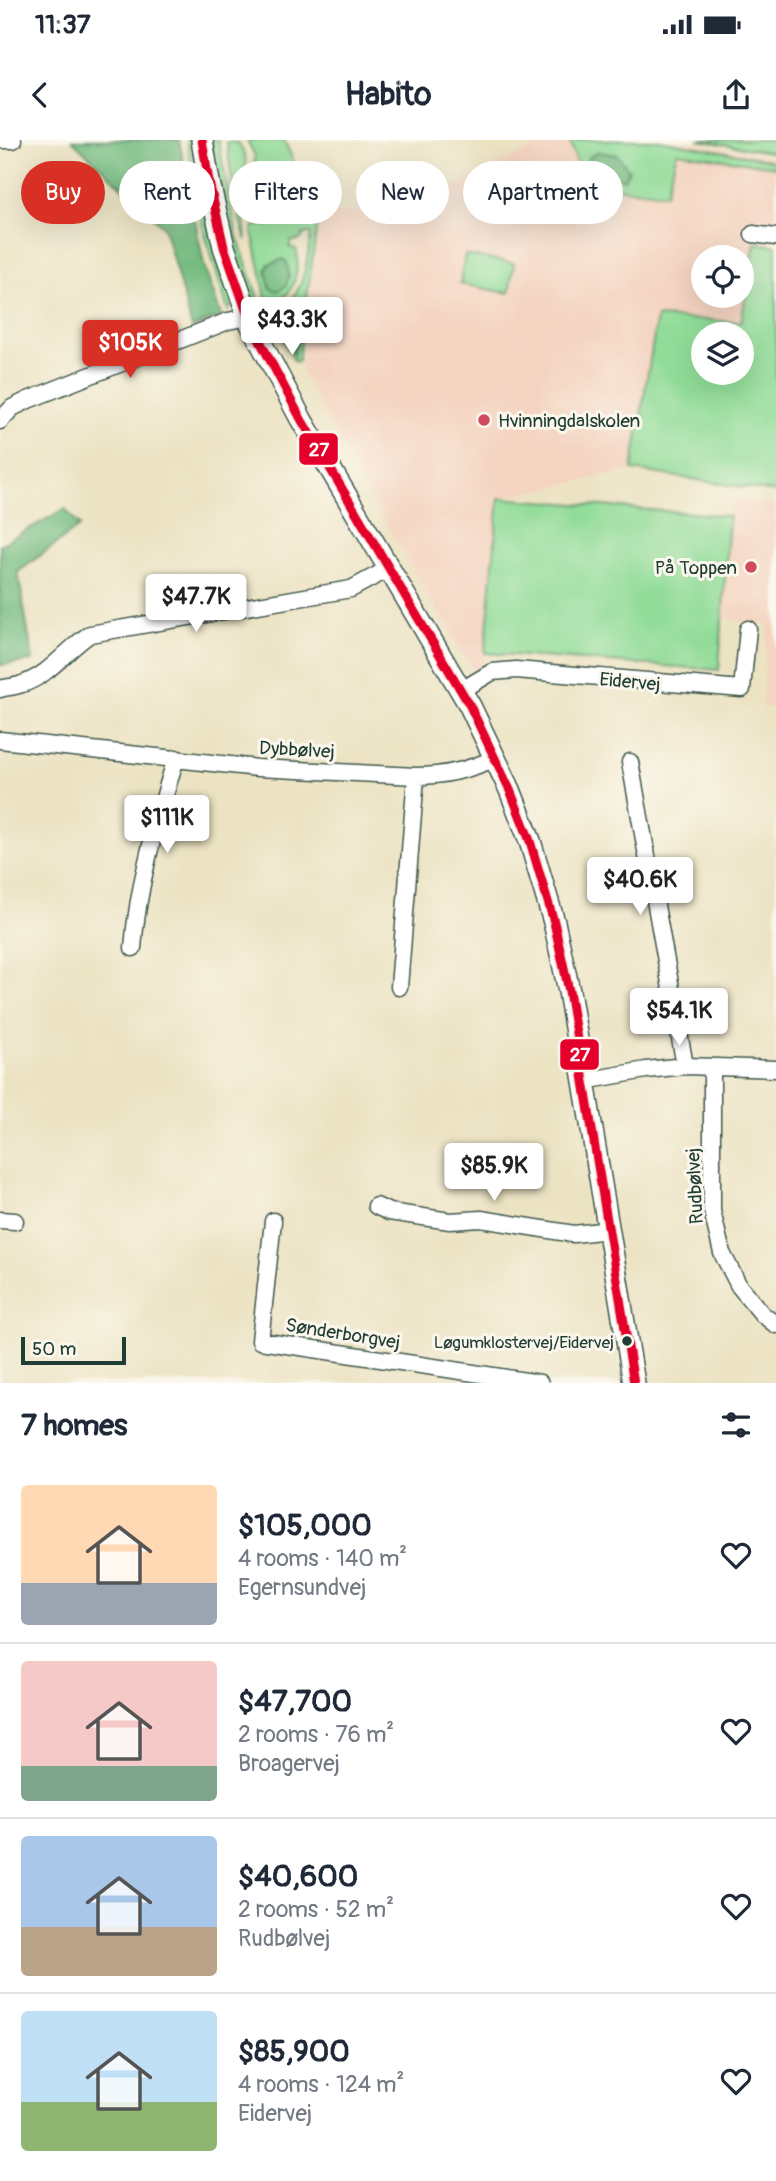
<!DOCTYPE html>
<meta charset="utf-8">
<style>
:root{--surface:#fff;--page:#f2f2f3;--text:#1f2937;--muted:#747a83;--line:#e0e1e3;--accent:#d93025}
body{margin:0;font-family:Pangolin,sans-serif;background:var(--page);color:var(--text);height:100vh;display:flex;flex-direction:column;font-size:26px;white-space:nowrap}
*{box-sizing:border-box;margin:0}
p{font-size:23px;color:var(--muted)}
.icon{flex:none;width:38px;height:38px;fill:none;stroke:currentColor;stroke-width:2;stroke-linecap:round;stroke-linejoin:round}
.map{position:relative;height:1243px;overflow:hidden}
.details{display:flex;flex-direction:column;background:var(--surface);flex:1}
.details>*{flex:none}
.guide{position:absolute;left:21px;top:21px;width:735px;height:63px;display:flex;gap:14px}
.tools{position:absolute;left:691px;top:105px;display:grid;gap:14px}
.tools a{display:grid;place-items:center;width:63px;height:63px;border-radius:50%;background:var(--surface);box-shadow:0 7px 28px #0002;font-size:35px}
.scale{position:absolute;left:21px;bottom:18px;width:105px;box-sizing:border-box;padding-left:7px;border:4px solid #1f3d34;border-top:0;font-size:19px;line-height:24px;white-space:nowrap;color:#1f3d34;-webkit-text-stroke:5px #fbf7ec;paint-order:stroke}
.price{position:absolute;translate:-50% -60px;padding:0 16px;border-radius:7px;background:#fff;color:#222;font-size:23px;line-height:46px;filter:drop-shadow(0 2px 4px #0008)}
.price::after{content:'';position:absolute;left:50%;top:42px;width:21px;height:16px;margin-left:-10px;background:inherit;clip-path:polygon(0 0,100% 0,50% 100%)}
.price.selected{background:var(--accent);color:#fff}
ul{padding:0;list-style:none}
li{display:flex;align-items:center;gap:21px;height:175px;padding:0 21px}
li+li{border-top:2px solid var(--line)}
li span{display:grid;place-items:center;flex:none;width:196px;height:140px;border-radius:7px;color:#555}
li>.icon{margin-inline-start:auto}
span .icon{width:84px;height:84px;fill:#fffc;stroke-width:1}
li b{font-size:30px}
h2{display:flex;justify-content:space-between;align-items:center;height:84px;padding:0 21px;font-size:30px}
.pill{padding:0 24px;border-radius:32px;background:var(--surface);box-shadow:0 7px 28px #0002;font-size:24px;line-height:63px}
.pill.selected{background:var(--accent);color:#fff}
.status{display:flex;justify-content:space-between;align-items:center;height:49px;padding:0 35px;background:var(--surface);direction:ltr}
.status svg{height:19px;fill:currentColor}
header{display:flex;justify-content:space-between;align-items:center;height:91px;padding:0 21px;background:var(--surface);font-size:32px;font-weight:700}
.map>svg:first-child{display:block}
.built{fill:#f4d3c0;fill-rule:evenodd}
.green{fill:#91dc98;stroke:#588c66;stroke-width:2;fill-rule:evenodd}
.forest{fill:#74bc80;stroke:#4a7c5a;stroke-width:2}
.lines{fill:none;stroke-linecap:round;stroke-linejoin:round}
.minor-casing{stroke:#3e5649;stroke-width:19}
.tertiary-casing{stroke:#3e5649;stroke-width:24}
.minor{stroke:#fff;stroke-width:16}
.tertiary{stroke:#fff;stroke-width:21}
.bus-1-casing{stroke:#fbf7ec;stroke-width:14}
.bus-1{stroke:#e4002b;stroke-width:9}
.poi-dot{fill:#d1495b;stroke:#fbf7ec;stroke-width:2.5}
.bus-dot{fill:#1f3d34;stroke:#fbf7ec;stroke-width:2.5}
.labels{text-anchor:middle;stroke-width:6;stroke-linejoin:round;paint-order:stroke}
.bus-label{font-size:17px;fill:#1f3d34;stroke:#fbf7ec;text-anchor:end}
.poi-label{font-size:19px;fill:#1f3d34;stroke:#fbf7ec;text-anchor:start}
.street-label{font-size:19px;fill:#1f3d34;stroke:#fbf7ec}
.line-badge{stroke:#fbf7ec;stroke-width:2.5}
.badge-label{font-size:19px;text-anchor:middle;font-weight:bold;fill:#fff}
</style>
<div class="status"><b>11:37</b><svg viewBox="0 0 49 12"><path d="M0 12V9h3v3zM5 12V6h3v6zM10 12V3h3v9zM15 12V0h3v12zM26 1h20v11H26zM47 4h2v5h-2z"/></svg></div>
<header><svg class="icon" aria-label="back" viewBox="0 0 24 24"><path d="M15 5l-7 7 7 7"/></svg>Habito<svg class="icon" aria-label="share" viewBox="0 0 24 24"><path d="M12 15V3M7 8l5-5 5 5M5 13v7h14v-7"/></svg></header>
<div class="map">
<svg width="776" height="1243" viewBox="0 0 776 1243">
<rect width="100%" height="100%" fill="#fbf7ec"/>
<filter id="ink" filterUnits="userSpaceOnUse"><feTurbulence type="fractalNoise" baseFrequency=".0143" numOctaves="2"/><feDisplacementMap in="SourceGraphic" scale="14" xChannelSelector="R" yChannelSelector="G"/><feConvolveMatrix kernelMatrix="1 2 1 2 8 2 1 2 1" color-interpolation-filters="sRGB"/></filter>
<filter id="wash" filterUnits="userSpaceOnUse"><feTurbulence type="fractalNoise" baseFrequency=".00686" numOctaves="4" result="noise"/><feDisplacementMap in="SourceGraphic" scale="28" xChannelSelector="R" yChannelSelector="G"/><feGaussianBlur stdDeviation="1.57" result="paint"/><feColorMatrix in="noise" values="0 0 0 0 0 0 0 0 0 0 0 0 0 0 0 0 0 1.4 0 .05"/><feComposite in="paint" operator="in"/></filter>
<g filter="url(#wash)">
<rect width="100%" height="100%" fill="#ece3c3"/>
<path class="built" d="M550 0H673L776 17V90L754 95 755 103 742 182 657 178 632 330 499 358 483 537 478 540 372 360 300 229 321 75 416 63ZM704 117H742V156H704Z
M730 359 776 365V568L762 567 768 485 723 478Z"/>
<path class="green" d="M187 0H194L233 163 228 170 202 84Z
M211 0H218L237 96 261 167 254 166 229 93Z
M247 0H284L308 54 322 64 321 71 257 76 252 72 250 56 255 16Z
M569 0H659L766 19 776 22V27L677 12 666 54 585 44Z
M698 0H776V13Z
M227 2 238 3 245 15 246 22 244 76 246 100 235 64Z
M318 79 298 222 294 221 272 177C306 152 305 132 311 93L304 94 300 100 292 101 289 107 296 109C300 119 296 144 288 153 283 159 274 162 268 166L252 91 254 86Z
M755 103 776 106V352L632 330 657 177 741 182ZM704 194H742V233H704Z
M465 115 514 123 509 153 460 144Z
M499 358 729 376 719 530 485 513Z"/>
<path class="forest" d="M72 0H179L204 125 221 176 192 188 164 87Z
M598 12 617 15 629 30 624 39 596 35 586 28 588 18Z
M283 119 287 122 289 136 286 146 278 151 270 149 266 130 269 124Z
M300 163 302 177 294 214C283 188 280 185 300 163Z
M65 369 80 386 18 432 33 521 0 525V405Z"/>
</g>
<g filter="url(#ink)">
<g class="lines">
<g class="minor-casing">
<path id="minor" d="M0 0H13
M753 94 776 97
M0 281 12 268 28 260 228 181 248 177
M0 549C7 547 15 547 22 544 49 536 67 509 90 494L351 449 390 428
M462 550 492 532 516 530 742 549 748 489
M0 600 258 628 416 636C445 636 468 630 496 618
M630 622 685 926
M133 808C138 742 157 681 176 618
M399 847 416 636
M712 927V1071L722 1113 739 1146 762 1174 776 1185
M584 941 646 930 685 926 776 929
M376 1066 389 1072 450 1081 481 1079 574 1094 609 1090
M0 1080 15 1081
M273 1081 260 1201 540 1243"/>
</g>
<g class="tertiary-casing">
<path id="tertiary" d="M202 0 209 42 224 107 251 184 301 279 470 566 510 650 530 701 554 782 569 851 634 1243"/>
</g>
<use href="#minor" class="minor"/>
<use href="#tertiary" class="tertiary"/>
<g class="bus-1-casing">
<path id="bus-1" d="M202 0 209 42 224 107 251 184 301 279 470 566 510 650 530 701 554 782 569 851 634 1243"/>
</g>
<use href="#bus-1" class="bus-1"/>
</g>
</g>
<g class="poi-dot">
<circle cx="484" cy="280" r="7"/>
<circle cx="751" cy="427" r="7"/>
</g>
<circle class="bus-dot" cx="627" cy="1201" r="6"/>
<g class="labels">
<g class="bus-label">
<text x="614" y="1208">Løgumklostervej/Eidervej</text>
</g>
<g class="poi-label">
<text x="498" y="287">Hvinningdalskolen</text>
<text x="737" y="434" text-anchor="end">På Toppen</text>
</g>
<g class="street-label">
<text transform="translate(630 541) rotate(5)" y="7">Eidervej</text>
<text transform="translate(297 609) rotate(3)" y="7">Dybbølvej</text>
<text transform="translate(694 1046) rotate(-93)" y="7">Rudbølvej</text>
<text transform="translate(343 1193) rotate(9)" y="7">Sønderborgvej</text>
</g>
</g>
<g class="line-badge">
<rect x="298" y="292" width="41" height="34" rx="7" fill="#e4002b"/>
<rect x="559" y="898" width="41" height="33" rx="7" fill="#e4002b"/>
</g>
<g class="badge-label">
<text x="319" y="316">27</text>
<text x="580" y="921">27</text>
</g>
</svg>
<div class="tools">
<a><svg class="icon" aria-label="locate" viewBox="0 0 24 24"><circle cx="12" cy="12" r="6"/><path d="M12 2v4M12 18v4M2 12h4M18 12h4"/></svg></a>
<a><svg class="icon" aria-label="layers" viewBox="0 0 24 24"><path d="M12 4l9 5-9 5-9-5zM3 14l9 5 9-5"/></svg></a>
</div>
<div class="scale">50 m</div>
<b class="price" style="left:292px;top:217px">$43.3K</b>
<b class="price selected" style="left:130px;top:240px">$105K</b>
<b class="price" style="left:196px;top:494px">$47.7K</b>
<b class="price" style="left:167px;top:715px">$111K</b>
<b class="price" style="left:640px;top:777px">$40.6K</b>
<b class="price" style="left:679px;top:908px">$54.1K</b>
<b class="price" style="left:494px;top:1063px">$85.9K</b>
<div class="guide">
<a class="pill selected">Buy</a>
<a class="pill">Rent</a>
<a class="pill">Filters</a>
<a class="pill">New</a>
<a class="pill">Apartment</a>
</div>
</div>
<section class="details">
<h2>7 homes<svg class="icon" aria-label="filters" viewBox="0 0 24 24"><path d="M4 7h16M4 17h16"/><circle cx="9" cy="7" r="2"/><circle cx="15" cy="17" r="2"/></svg></h2>
<ul>
<li><span style="background:linear-gradient(#ffd9b3 70%,#9aa5b1 0)"><svg class="icon" aria-label="home" viewBox="0 0 24 24"><path d="M3 11l9-7 9 7M6 9v11h12V9"/></svg></span><div><b>$105,000</b><p>4 rooms · 140 m²</p><p>Egernsundvej</p></div><svg class="icon" aria-label="heart" viewBox="0 0 24 24"><path d="M12 20l-8-8c-3-5 5-10 8-4 3-6 11-1 8 4z"/></svg></li>
<li><span style="background:linear-gradient(#f6c9c9 75%,#7fa58c 0)"><svg class="icon" aria-label="home" viewBox="0 0 24 24"><path d="M3 11l9-7 9 7M6 9v11h12V9"/></svg></span><div><b>$47,700</b><p>2 rooms · 76 m²</p><p>Broagervej</p></div><svg class="icon" aria-label="heart" viewBox="0 0 24 24"><path d="M12 20l-8-8c-3-5 5-10 8-4 3-6 11-1 8 4z"/></svg></li>
<li><span style="background:linear-gradient(#a9c7e8 65%,#b9a48a 0)"><svg class="icon" aria-label="home" viewBox="0 0 24 24"><path d="M3 11l9-7 9 7M6 9v11h12V9"/></svg></span><div><b>$40,600</b><p>2 rooms · 52 m²</p><p>Rudbølvej</p></div><svg class="icon" aria-label="heart" viewBox="0 0 24 24"><path d="M12 20l-8-8c-3-5 5-10 8-4 3-6 11-1 8 4z"/></svg></li>
<li><span style="background:linear-gradient(#bfe0f5 65%,#8fb573 0)"><svg class="icon" aria-label="home" viewBox="0 0 24 24"><path d="M3 11l9-7 9 7M6 9v11h12V9"/></svg></span><div><b>$85,900</b><p>4 rooms · 124 m²</p><p>Eidervej</p></div><svg class="icon" aria-label="heart" viewBox="0 0 24 24"><path d="M12 20l-8-8c-3-5 5-10 8-4 3-6 11-1 8 4z"/></svg></li>
</ul>
</section>
